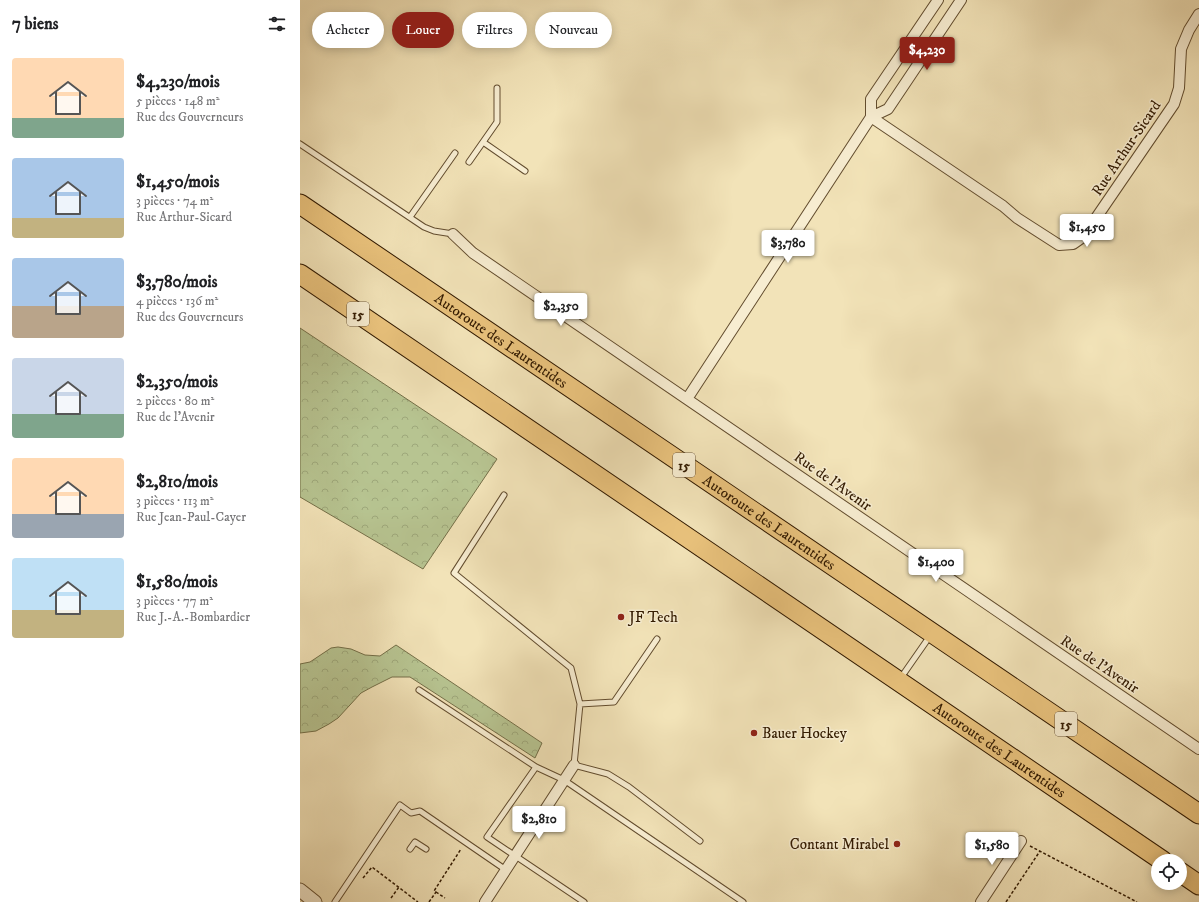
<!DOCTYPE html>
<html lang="fr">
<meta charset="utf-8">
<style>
:root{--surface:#fff;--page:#f6f6f6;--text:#202124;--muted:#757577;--accent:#8f2418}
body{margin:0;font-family:"IM FELL DW Pica",serif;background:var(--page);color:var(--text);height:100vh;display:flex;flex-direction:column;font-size:15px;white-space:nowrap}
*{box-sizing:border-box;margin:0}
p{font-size:13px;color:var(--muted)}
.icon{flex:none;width:22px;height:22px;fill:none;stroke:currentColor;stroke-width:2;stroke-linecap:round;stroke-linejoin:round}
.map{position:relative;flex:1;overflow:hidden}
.sheet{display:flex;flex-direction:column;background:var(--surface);width:300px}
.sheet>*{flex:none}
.guide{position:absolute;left:12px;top:12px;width:380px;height:36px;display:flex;gap:8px}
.buttons{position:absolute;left:851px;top:854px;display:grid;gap:8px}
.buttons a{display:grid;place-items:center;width:36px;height:36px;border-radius:50%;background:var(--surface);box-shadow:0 2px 10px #0003;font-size:20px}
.price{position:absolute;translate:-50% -34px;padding:0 9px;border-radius:4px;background:#fff;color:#222;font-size:13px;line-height:26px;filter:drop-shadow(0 1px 2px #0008)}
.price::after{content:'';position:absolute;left:50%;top:24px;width:12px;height:9px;margin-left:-6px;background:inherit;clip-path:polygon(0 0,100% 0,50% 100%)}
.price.selected{background:var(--accent);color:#fff}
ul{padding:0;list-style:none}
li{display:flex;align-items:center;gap:12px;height:100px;padding:0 12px}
li span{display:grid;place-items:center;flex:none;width:112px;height:80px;border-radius:4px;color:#555}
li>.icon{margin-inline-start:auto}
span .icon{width:48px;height:48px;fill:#fffc;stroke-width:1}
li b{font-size:17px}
h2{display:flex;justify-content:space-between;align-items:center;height:48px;padding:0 12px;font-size:17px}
.pill{padding:0 14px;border-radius:18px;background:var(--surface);box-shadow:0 2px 10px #0003;font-size:14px;line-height:36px}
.pill.selected{background:var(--accent);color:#fff}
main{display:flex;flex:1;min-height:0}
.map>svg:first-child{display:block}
.forest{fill:url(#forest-crowns);stroke:#746f48}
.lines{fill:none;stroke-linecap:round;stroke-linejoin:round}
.service-casing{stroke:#624c2e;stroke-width:7}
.minor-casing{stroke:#624c2e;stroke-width:12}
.tertiary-casing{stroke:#624c2e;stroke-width:15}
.motorway-casing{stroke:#321a00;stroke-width:21}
.path{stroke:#321a00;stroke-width:1.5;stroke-dasharray:3 2;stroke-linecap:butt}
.service{stroke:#f7edd1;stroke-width:5}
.minor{stroke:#f7edd1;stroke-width:10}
.tertiary{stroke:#f7edd1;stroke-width:13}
.motorway{stroke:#e9c27c;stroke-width:19}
.poi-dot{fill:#8f2418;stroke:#f7edd1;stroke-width:1.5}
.labels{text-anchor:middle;stroke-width:3;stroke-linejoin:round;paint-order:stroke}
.shield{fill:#f7edd1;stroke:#6d593f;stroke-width:1}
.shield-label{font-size:14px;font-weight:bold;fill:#321a00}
.street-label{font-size:15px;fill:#321a00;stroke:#f7edd1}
.poi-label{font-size:15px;fill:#321a00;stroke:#f7edd1;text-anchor:start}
</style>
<main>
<section class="sheet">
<h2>7 biens<svg class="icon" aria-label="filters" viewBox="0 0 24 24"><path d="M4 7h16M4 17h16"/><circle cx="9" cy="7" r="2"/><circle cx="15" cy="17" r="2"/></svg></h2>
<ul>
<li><span style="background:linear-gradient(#ffd9b3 75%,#7fa58c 0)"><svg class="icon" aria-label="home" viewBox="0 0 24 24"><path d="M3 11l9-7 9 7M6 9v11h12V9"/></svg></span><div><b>$4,230/mois</b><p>5 pièces · 148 m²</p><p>Rue des Gouverneurs</p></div></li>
<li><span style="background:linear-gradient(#a9c7e8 75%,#c2b280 0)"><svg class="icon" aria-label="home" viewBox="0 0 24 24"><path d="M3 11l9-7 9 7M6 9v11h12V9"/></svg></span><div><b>$1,450/mois</b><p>3 pièces · 74 m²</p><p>Rue Arthur-Sicard</p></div></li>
<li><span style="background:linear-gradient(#a9c7e8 60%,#b9a48a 0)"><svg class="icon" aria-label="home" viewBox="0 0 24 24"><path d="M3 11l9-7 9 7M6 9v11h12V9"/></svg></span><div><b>$3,780/mois</b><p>4 pièces · 136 m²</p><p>Rue des Gouverneurs</p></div></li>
<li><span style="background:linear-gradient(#c9d6e8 70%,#7fa58c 0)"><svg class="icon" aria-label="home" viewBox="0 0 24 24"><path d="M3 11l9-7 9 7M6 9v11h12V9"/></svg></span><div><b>$2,350/mois</b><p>2 pièces · 80 m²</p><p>Rue de l'Avenir</p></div></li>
<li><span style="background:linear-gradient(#ffd9b3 70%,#9aa5b1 0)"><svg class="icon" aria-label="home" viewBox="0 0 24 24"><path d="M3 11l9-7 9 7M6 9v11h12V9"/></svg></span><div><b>$2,810/mois</b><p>3 pièces · 113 m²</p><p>Rue Jean-Paul-Cayer</p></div></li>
<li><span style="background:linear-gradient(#bfe0f5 65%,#c2b280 0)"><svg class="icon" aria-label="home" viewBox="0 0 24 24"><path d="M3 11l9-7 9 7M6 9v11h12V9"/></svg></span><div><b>$1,580/mois</b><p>3 pièces · 77 m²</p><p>Rue J.-A.-Bombardier</p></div></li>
</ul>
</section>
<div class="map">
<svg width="899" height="902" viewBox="0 0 899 902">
<defs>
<pattern id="forest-crowns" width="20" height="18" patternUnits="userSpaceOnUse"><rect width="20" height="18" fill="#b7c491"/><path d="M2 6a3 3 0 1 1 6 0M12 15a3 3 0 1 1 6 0" fill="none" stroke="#9ea87b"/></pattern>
</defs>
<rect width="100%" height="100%" fill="#f2e3b8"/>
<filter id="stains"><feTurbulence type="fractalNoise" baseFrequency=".005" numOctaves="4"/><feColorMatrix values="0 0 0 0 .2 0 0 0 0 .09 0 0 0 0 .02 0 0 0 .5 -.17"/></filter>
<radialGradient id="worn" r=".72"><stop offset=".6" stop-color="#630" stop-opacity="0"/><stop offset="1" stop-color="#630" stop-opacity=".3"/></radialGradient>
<path class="forest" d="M0 328 197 459 123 569 0 497Z
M96 645 242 743 235 758 110 677H92L72 687 61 693 38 718 29 724 16 731 0 733V664L10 662 31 648 38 647 51 649 65 655 80 656Z"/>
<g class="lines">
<g class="service-casing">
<path id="service" d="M183 142 225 171
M0 144 124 227 134 231 153 234
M169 162 197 122V88
M110 217 155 153
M204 495 154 573 271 668 280 704 274 765 308 774 329 787 400 841
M600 679 630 636
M119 690 236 767 264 780 443 902
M280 704 314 702 357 639
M236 767 187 837 284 902
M110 849 115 842 126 849
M35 902 100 805 111 813 120 811 206 870"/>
</g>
<g class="minor-casing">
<path id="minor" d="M571 117 703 206 717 218 759 245 773 244 783 237 874 104 879 88 881 49 889 30 899 14
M571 117V99L638 0
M153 234 173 253 899 749
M387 399 571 117 588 109 661 0
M185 902 274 765
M681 902 721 841"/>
</g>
<g class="tertiary-casing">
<path id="tertiary" d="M0 890 15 902"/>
</g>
<g class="motorway-casing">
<g id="motorway">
<path id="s1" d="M0 204 899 814"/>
<path id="s2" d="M0 274 863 861"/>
<path d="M880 872 899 885"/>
</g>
</g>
<path class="path" d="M730 846 837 902
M63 878 72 867 118 902
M136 892 145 898
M91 898 99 887
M129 902 136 892 134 891 161 849
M706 902 740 851"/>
<use href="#service" class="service"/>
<use href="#minor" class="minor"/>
<use href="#tertiary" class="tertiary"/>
<use href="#motorway" class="motorway"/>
</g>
<g class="poi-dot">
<circle cx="321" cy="617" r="4"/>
<circle cx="454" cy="733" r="4"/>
<circle cx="597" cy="844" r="4"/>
</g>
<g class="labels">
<g class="shield">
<rect x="47" y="302" width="22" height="24" rx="3"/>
<rect x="373" y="453" width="22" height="24" rx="3"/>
<rect x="755" y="712" width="22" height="24" rx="3"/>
</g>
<g class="shield-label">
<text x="58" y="319">15</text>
<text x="384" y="470">15</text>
<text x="766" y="729">15</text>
</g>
<g class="street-label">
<text transform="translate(826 148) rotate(-56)" y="5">Rue Arthur-Sicard</text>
<text dy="5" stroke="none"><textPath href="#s1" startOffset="243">Autoroute des Laurentides</textPath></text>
<text transform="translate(533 481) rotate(35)" y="5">Rue de l'Avenir</text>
<text dy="5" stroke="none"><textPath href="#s1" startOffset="567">Autoroute des Laurentides</textPath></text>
<text transform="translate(800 664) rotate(34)" y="5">Rue de l'Avenir</text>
<text dy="5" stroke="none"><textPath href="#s2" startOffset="846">Autoroute des Laurentides</textPath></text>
</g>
<g class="poi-label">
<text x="329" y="622">JF Tech</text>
<text x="462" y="738">Bauer Hockey</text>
<text x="589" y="849" text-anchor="end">Contant Mirabel</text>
</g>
</g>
<rect width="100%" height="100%" filter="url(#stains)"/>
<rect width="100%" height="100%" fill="url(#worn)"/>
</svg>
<div class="buttons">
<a><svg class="icon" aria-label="locate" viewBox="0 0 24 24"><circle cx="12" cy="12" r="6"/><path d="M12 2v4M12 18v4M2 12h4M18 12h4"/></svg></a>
</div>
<b class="price selected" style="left:627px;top:71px">$4,230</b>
<b class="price" style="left:787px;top:248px">$1,450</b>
<b class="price" style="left:488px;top:264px">$3,780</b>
<b class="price" style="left:261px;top:327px">$2,350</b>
<b class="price" style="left:636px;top:583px">$1,400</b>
<b class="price" style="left:239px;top:840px">$2,810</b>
<b class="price" style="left:692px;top:866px">$1,580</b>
<div class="guide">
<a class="pill">Acheter</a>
<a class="pill selected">Louer</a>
<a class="pill">Filtres</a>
<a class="pill">Nouveau</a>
</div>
</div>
</main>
